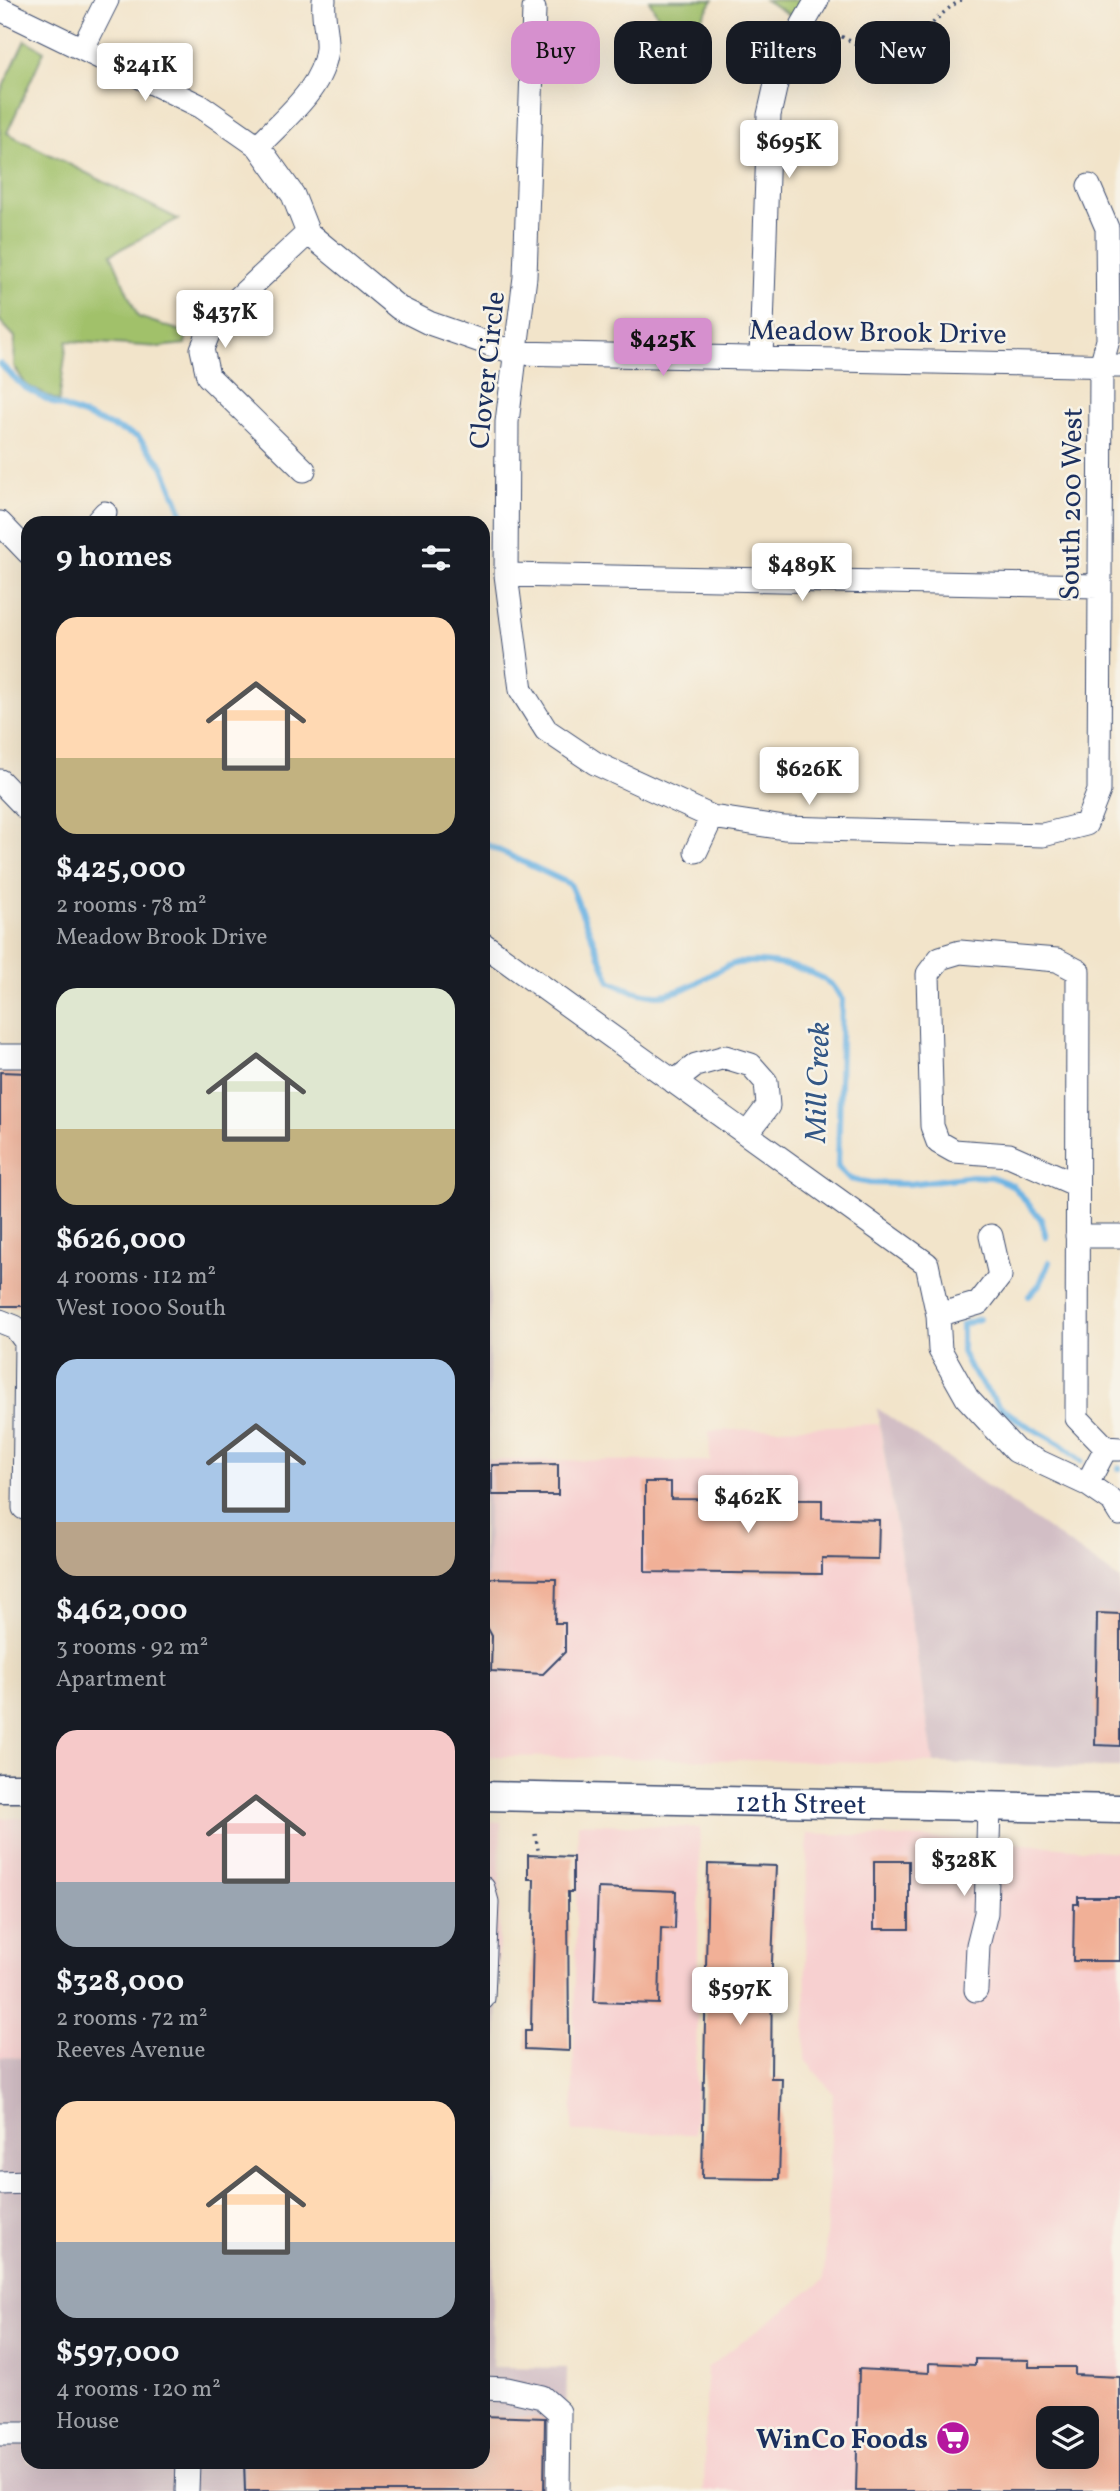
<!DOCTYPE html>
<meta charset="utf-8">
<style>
:root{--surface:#171b24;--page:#20242c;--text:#f1f3f6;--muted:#9ea1a6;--accent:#d690ce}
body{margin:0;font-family:Vollkorn,serif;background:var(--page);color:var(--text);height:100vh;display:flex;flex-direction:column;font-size:26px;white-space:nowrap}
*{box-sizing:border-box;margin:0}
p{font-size:23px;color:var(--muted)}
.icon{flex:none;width:38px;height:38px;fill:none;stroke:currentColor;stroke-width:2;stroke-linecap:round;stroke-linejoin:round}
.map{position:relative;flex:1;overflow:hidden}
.sheet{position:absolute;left:21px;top:516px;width:469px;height:1953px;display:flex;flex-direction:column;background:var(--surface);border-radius:21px;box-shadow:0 7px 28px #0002}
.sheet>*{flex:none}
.top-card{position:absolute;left:511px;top:21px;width:504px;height:63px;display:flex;gap:14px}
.fabs{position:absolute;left:1036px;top:2406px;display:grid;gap:14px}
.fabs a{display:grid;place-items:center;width:63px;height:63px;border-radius:14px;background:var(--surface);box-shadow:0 7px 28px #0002;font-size:35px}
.price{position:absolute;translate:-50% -60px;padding:0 16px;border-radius:7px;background:#fff;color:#222;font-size:23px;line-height:46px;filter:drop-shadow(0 2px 4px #0008)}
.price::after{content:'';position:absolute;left:50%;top:42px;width:21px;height:16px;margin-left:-10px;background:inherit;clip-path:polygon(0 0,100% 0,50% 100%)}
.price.current{background:var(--accent);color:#111}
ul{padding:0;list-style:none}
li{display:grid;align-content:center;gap:14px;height:371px;padding:0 35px}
li span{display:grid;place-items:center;height:217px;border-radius:21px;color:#555}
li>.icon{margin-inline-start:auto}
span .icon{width:126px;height:126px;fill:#fffc;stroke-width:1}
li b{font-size:30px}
h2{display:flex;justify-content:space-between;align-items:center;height:84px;padding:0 35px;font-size:30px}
.chip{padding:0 24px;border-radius:21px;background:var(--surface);box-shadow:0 7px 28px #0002;font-size:24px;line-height:63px}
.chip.current{background:var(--accent);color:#111}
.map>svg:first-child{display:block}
.built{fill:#f7d0d0;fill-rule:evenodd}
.industrial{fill:#d2bec5}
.green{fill:#a1c16a;stroke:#5e7864;stroke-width:2}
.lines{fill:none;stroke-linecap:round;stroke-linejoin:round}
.stream{stroke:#6cb3e3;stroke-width:6}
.building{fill:#f1b097;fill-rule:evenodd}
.minor-casing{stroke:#3b4a6e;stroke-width:25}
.major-casing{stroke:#3b4a6e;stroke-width:31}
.path{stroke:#3b4a6e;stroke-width:3.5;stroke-dasharray:2 5;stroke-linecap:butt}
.minor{stroke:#fff;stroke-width:23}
.major{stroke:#fff;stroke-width:28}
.labels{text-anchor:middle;stroke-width:5;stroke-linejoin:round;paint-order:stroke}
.street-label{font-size:28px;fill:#1b2f5e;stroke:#f7f3e8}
.poi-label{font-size:28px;font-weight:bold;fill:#1b2f5e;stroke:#f7f3e8;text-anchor:end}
.water-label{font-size:30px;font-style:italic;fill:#335786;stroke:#f7f3e8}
</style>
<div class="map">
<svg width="1120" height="2491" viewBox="0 0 1120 2491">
<rect width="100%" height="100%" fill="#f7f3e8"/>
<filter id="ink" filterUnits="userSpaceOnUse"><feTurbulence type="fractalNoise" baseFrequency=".0143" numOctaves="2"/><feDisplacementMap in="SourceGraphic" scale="14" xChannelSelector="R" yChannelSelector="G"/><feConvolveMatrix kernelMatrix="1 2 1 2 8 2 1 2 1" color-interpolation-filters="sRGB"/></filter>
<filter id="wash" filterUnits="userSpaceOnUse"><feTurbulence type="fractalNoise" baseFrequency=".00686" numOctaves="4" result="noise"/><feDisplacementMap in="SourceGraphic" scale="28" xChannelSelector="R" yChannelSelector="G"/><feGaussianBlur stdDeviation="1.57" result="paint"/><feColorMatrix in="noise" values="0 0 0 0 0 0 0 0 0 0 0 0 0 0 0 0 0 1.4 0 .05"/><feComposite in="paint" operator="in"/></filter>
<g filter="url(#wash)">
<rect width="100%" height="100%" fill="#f2e4ca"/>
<path class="built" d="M879 1424 934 1763 483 1756V1604L487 1603V1460L710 1461 709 1431Z
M0 1818H28V2058L0 2057Z
M483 1821 501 1822 498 1976H483Z
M578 1823 700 1828 695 2134 572 2132Z
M807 1833 988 1841 1120 1852V2491H704L707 2368 824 2280 833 2093 805 2060ZM1048 2418H1087V2457H1048Z"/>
<path class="industrial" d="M483 1130 491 1135 487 1604H483Z
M877 1408 1120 1580V1768L934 1763Z
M483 1976H498L492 2367 567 2368 565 2491H0V2057L28 2058V2462H483Z"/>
<path class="green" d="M649 0H713L689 39 662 23Z
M765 0H815L803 23Z
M25 40 44 51 7 133 178 219 111 254 138 317 187 333 185 344 159 347 67 341 59 402 26 385 14 366 15 337 0 321V93Z"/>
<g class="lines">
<path class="stream" d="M0 364 24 387 56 404 138 437 163 466 186 523
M483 843 570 884 610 981C626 989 642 996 661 995 686 992 704 977 725 967 753 955 810 966 833 986 836 989 839 995 842 999L838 1167 850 1179 869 1183 908 1184 973 1176 992 1177 1012 1185 1041 1219 1046 1237
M1029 1296 1040 1284 1049 1262
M979 1319 962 1325V1352L971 1370 999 1406 1021 1422 1060 1444 1081 1461
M1119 1468H1120"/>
</g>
<g id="blocks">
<path class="building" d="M0 1072 28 1073V1306H0Z
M558 1464V1495H492V1465Z
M645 1482H671V1499L822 1500V1518L879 1520 878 1559 822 1558V1574L645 1572Z
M486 1578 556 1579 555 1623H565V1652L543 1674 491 1671 492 1636 486 1625Z
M1097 1613 1120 1614V1746L1095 1745Z
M528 1855 573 1857V1892H568L569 2051 525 2049V2030H531L534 1879H528Z
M874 1861H909V1929H874Z
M708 1864 776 1866 772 1962 771 2078H782L779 2179 702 2178Z
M598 1888 676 1891 675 1929 661 1928 659 2004 594 2002Z
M1078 1897H1120V1961H1073L1074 1904H1078Z
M975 2359 1029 2360V2367H1075V2375L1120 2377V2491H856L859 2369 929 2373V2363L975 2365ZM1048 2418H1087V2457H1048Z
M483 2416 545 2418 544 2491H245L244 2462H483Z"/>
</g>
</g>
<g filter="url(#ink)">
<use href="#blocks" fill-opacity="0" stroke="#3b4a6e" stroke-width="2"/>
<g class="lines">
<g class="minor-casing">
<path id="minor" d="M0 9 202 107 258 146 293 195 308 233 399 308 429 323 515 353 1120 366
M534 9 525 277 507 422 506 575 521 690 546 730 595 763 712 817 784 828 1043 835 1086 824 1099 791 1101 366 1108 340 1107 228 1089 186
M83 48 107 0
M258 146C284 118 323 89 327 49 328 33 322 18 324 0
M761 358 769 115 781 62 817 0
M304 470 208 376 202 349 213 322 308 233
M0 523 28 552
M96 523 105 513
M506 575 1098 586
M0 781 28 810
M696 851 712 817
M483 944 927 1264 938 1315 940 1350 967 1398 1016 1451 1087 1484
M0 1056H28
M674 1082 696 1065 725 1057 751 1065 766 1082 768 1106 747 1134
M1077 1185 1009 1155 954 1151 938 1142 932 1126 928 974 940 958 960 952 1057 960 1078 971 1077 1418 1106 1448 1120 1449
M1077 1236H1120
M938 1315 979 1303 1000 1276 991 1236
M0 1321 15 1327 26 1342 24 1508H28
M1106 1448 1087 1484 1112 1501 1120 1514
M483 1888 487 1902 483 1998
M976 1990 978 1945 986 1913 989 1807
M0 2183 28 2182
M483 2388 507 2389 542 2397 559 2412 558 2491
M0 2434H28
M187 2491 188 2462"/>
</g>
<g class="major-casing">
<g id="major">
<path d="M0 1788H28"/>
<path id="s1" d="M483 1796 1120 1809"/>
</g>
</g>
<path class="path" d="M823 27 899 66C915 42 936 15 961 0
M535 1834 539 1854"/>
<use href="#minor" class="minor"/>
<use href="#major" class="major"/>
</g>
</g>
<defs>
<g id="supermarket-disc" transform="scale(1.75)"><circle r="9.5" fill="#b5179e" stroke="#f7f3e8"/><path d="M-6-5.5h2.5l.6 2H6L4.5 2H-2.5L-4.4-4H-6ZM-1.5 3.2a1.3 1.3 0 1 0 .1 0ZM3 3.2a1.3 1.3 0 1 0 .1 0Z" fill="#fff"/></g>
</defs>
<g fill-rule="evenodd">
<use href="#supermarket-disc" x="953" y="2438"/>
</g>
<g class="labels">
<g class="street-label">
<text transform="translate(878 331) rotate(1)" y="10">Meadow Brook Drive</text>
<text transform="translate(486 370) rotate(-84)" y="10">Clover Circle</text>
<text transform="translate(1070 504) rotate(-89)" y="10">South 200 West</text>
<text dy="10" stroke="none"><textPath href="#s1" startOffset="318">12th Street</textPath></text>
</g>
<g class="poi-label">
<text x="928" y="2448">WinCo Foods</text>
</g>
<g class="water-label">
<text transform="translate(817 1082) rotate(-88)" y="10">Mill Creek</text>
</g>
</g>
</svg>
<div class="fabs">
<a><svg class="icon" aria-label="layers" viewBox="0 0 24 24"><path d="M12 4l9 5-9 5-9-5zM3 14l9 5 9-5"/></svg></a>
</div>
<b class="price" style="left:145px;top:103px">$241K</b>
<b class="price" style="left:789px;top:180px">$695K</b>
<b class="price" style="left:225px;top:350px">$437K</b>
<b class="price current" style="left:663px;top:378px">$425K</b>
<b class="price" style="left:802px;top:603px">$489K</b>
<b class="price" style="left:809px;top:807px">$626K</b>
<b class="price" style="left:748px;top:1535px">$462K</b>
<b class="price" style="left:964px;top:1898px">$328K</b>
<b class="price" style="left:740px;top:2027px">$597K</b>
<div class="top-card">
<a class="chip current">Buy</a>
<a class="chip">Rent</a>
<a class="chip">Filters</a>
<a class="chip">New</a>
</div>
<section class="sheet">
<h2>9 homes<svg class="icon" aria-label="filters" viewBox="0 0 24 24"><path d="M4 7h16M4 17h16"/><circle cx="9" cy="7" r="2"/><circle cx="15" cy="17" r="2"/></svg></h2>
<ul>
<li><span style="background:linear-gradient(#ffd9b3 65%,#c2b280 0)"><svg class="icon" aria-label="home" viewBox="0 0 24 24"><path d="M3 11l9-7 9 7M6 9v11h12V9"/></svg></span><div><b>$425,000</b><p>2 rooms · 78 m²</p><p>Meadow Brook Drive</p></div></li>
<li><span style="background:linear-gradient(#dfe7d0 65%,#c2b280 0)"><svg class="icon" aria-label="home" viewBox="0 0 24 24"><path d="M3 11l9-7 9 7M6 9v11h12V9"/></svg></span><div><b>$626,000</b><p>4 rooms · 112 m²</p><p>West 1000 South</p></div></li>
<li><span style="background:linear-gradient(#a9c7e8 75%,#b9a48a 0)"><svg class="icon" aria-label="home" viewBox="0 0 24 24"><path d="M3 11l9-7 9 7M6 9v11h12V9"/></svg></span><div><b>$462,000</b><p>3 rooms · 92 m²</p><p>Apartment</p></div></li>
<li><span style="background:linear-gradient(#f6c9c9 70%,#9aa5b1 0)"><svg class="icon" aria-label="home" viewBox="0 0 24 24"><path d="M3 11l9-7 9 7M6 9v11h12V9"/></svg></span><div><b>$328,000</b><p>2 rooms · 72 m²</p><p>Reeves Avenue</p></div></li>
<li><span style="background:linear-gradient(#ffd9b3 65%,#9aa5b1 0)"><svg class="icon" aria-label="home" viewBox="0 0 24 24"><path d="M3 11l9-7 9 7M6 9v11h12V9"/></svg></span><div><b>$597,000</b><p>4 rooms · 120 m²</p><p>House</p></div></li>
</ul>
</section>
</div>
